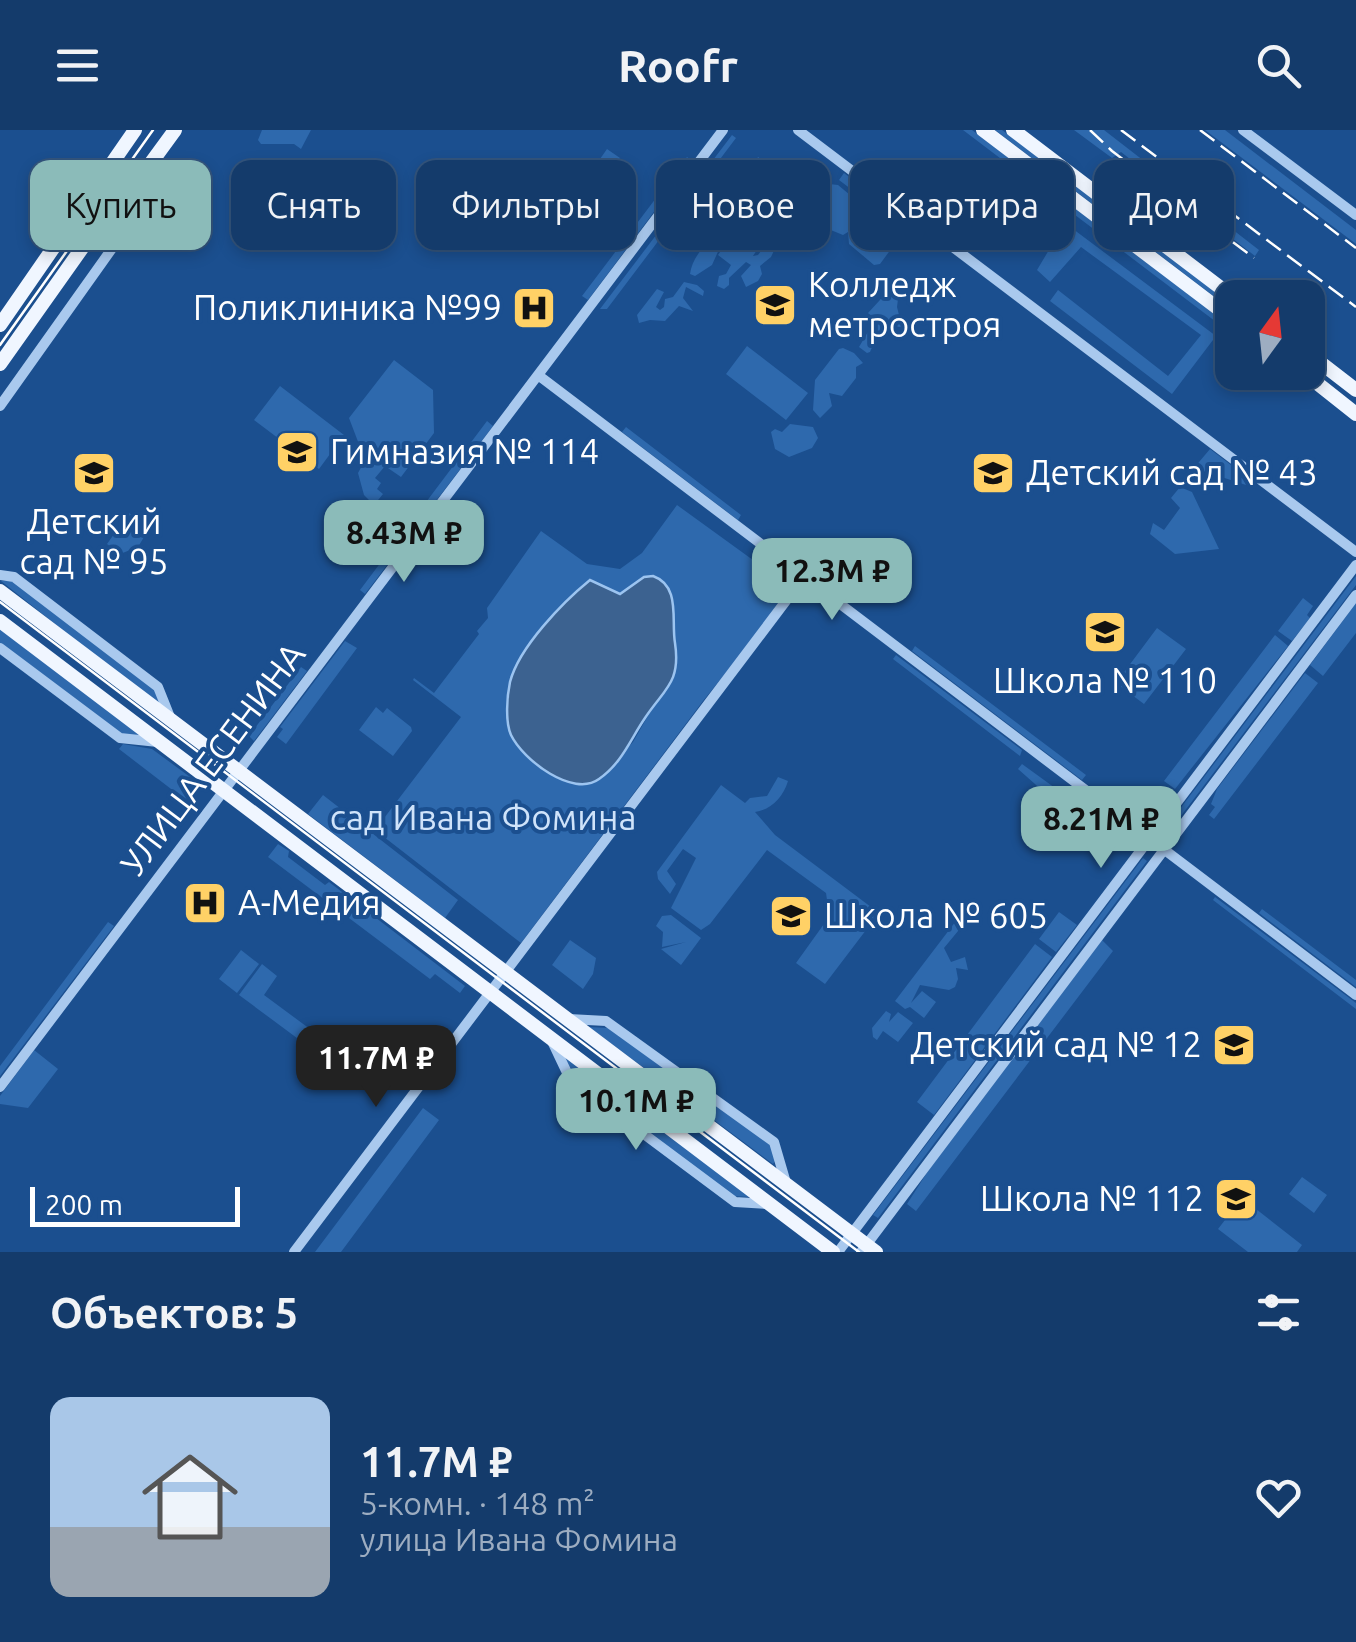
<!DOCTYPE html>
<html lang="ru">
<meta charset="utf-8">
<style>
:root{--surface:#143b6b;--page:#1d4271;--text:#f1f3f6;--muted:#9dadc1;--line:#33557e;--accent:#8bbbb9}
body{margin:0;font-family:Ubuntu,sans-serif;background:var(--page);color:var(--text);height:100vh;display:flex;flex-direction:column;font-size:38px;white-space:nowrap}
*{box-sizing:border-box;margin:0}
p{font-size:32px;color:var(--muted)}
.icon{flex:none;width:55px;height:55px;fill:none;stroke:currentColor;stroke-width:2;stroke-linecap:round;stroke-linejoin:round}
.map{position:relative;height:1122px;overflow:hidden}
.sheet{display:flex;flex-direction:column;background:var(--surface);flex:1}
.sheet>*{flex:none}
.top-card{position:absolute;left:30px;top:30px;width:1298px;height:90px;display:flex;gap:20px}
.needle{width:65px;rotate:15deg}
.tools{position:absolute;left:1215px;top:150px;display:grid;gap:20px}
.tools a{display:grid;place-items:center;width:110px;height:110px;border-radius:20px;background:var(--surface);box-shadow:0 5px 15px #0003,0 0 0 2px var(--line);font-size:50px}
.scale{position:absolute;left:30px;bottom:25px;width:210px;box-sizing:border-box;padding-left:10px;border:5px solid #fff;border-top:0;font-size:28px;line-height:35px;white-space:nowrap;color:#fff;-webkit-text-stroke:8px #1b4f8f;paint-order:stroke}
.price{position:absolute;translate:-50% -85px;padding:0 22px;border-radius:20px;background:var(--accent);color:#111;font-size:32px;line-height:65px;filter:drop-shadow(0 2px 5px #0008)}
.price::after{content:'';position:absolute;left:50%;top:60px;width:30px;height:22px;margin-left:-15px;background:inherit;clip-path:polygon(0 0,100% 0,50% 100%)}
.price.selected{background:#222;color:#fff}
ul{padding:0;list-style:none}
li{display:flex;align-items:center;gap:30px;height:250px;padding:0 50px}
li span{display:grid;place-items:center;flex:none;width:280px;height:200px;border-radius:20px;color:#555}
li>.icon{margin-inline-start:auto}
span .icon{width:120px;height:120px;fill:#fffc;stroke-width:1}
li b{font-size:42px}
h2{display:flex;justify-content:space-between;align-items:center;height:120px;padding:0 50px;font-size:42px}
.chip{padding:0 35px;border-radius:20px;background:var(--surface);box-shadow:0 5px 15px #0003,0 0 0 2px var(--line);font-size:35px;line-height:90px}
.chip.selected{background:var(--accent);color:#111}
header{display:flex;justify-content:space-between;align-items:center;height:130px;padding:0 50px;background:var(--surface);font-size:45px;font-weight:700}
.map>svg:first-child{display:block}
.green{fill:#2e69ad;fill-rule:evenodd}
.water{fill:#3c6290;stroke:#9cc4f0;stroke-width:2.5}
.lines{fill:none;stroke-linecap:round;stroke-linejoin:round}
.minor{stroke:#a9c9ee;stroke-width:10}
.major{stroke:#f0f6ff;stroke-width:14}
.tram{stroke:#fff;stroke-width:2.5}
.rail{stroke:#fff;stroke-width:2.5;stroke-dasharray:18 8;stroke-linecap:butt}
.labels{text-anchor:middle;stroke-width:8;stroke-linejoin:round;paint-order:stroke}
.poi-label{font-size:35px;fill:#fff;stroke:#1b4f8f;text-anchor:start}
.street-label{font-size:35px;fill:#fff;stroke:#1b4f8f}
.park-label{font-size:35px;fill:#cfe3fa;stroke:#1b4f8f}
</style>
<header><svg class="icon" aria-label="menu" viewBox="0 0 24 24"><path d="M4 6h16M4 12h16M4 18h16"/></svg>Roofr<svg class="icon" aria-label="search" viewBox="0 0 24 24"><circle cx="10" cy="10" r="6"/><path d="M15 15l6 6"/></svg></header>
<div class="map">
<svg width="1356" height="1122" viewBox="0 0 1356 1122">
<rect width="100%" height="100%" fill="#1b4f8f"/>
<path class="green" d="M262 0H311L301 19 294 14H261L258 10Z
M963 0H972L1232 197V204Z
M995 0H1002L1232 174V180Z
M1074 0H1104L1259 120 1255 126 1121 22 1112 28Z
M1205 0H1225L1356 100V114Z
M732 5 736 8 607 179H600Z
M607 19 620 28 591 68 579 59Z
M687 27 692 31 588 170 582 166Z
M758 27 806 63 798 69 767 53 768 66 774 76 781 70 790 73 769 93 768 103 753 126 758 125 775 102 779 110 771 127 760 136 762 144 758 151 746 157 741 146 751 135 746 132 729 148V155L724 159 717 156 719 146 726 144 731 135 718 125 729 109 721 115 712 135 695 146 690 144C692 128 706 110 722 106L727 96H735L737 101 743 77 734 74 704 109 697 107 743 45 751 49 757 43 754 35Z
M305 34 362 72 323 121 310 110 304 94Z
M844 43 911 94 906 101 839 50Z
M829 54 838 55 884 93 899 101 897 111 880 134 874 135 849 114 848 102 843 105 816 94 805 97 791 86 795 80 814 84 825 71Z
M1065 93 1216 206 1172 264 1050 171 1058 160 1168 246 1201 205 1081 117 1050 152 1037 140Z
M684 152 697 155 704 161 703 166 686 157 683 168 693 181 679 176 665 191 650 190 639 193 637 185 657 159 664 162 656 177 660 180 664 177 665 169 673 167Z
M891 158 899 161 897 177 902 197 884 196 883 206 875 210 870 222 867 223 859 217 875 190 868 183Z
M747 216 808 263 786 290 726 244Z
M843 218 854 223 863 233 856 237V248L842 266 829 263 832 276 820 288 813 280 815 250 839 219Z
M394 230 433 260 434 303 401 347 385 336 375 348 381 353 377 359 383 364 374 375 364 365 358 343 365 330 349 288Z
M280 256 344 305 319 339 254 290Z
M487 291 493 296 365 464 360 460Z
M790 294 813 297 818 308 812 318 789 327 775 319 771 302 775 299 782 302Z
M626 297 741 385 738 390 622 302Z
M1210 319 1248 348 1246 355 1194 338Z
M1180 357 1192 362 1219 419 1175 424 1150 404 1153 393 1164 400 1180 378 1171 368Z
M677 375 793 459 703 571 521 813 375 700 461 587 413 550 414 548 434 563 479 504 477 501 488 488 487 478 541 401 587 434 620 439 642 423ZM654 446 673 480 677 535 633 612 598 650 578 655 541 638 511 605 515 539 562 475 594 451 613 464H620L644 447Z
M129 383 150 397 138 417 120 424 107 414Z
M1356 446V455L1171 699 1167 696Z
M1 451H15L155 559 161 578Z
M1303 468 1313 476 1307 485 1310 488 1292 511 1278 501Z
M1356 473V503L1323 546 1310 535Z
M1157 498 1186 519 1144 574 1116 553Z
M0 499 142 606H121L0 514Z
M1275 505 1288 516 1175 659 1164 651Z
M345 511 357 518 286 614 277 607 283 599 280 597Z
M915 516 1086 645 1082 650 912 521Z
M896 525 1022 620 1020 626 893 529Z
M301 537 307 541 254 611 249 606Z
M1305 543 1318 553 1214 689 1209 685 1215 677 1211 674 1217 659Z
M376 577 383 583 387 578 411 597 412 601 393 626 359 600Z
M123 614 152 619 201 655 188 672 119 619Z
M1022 634 1073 671 1069 676 1061 677 1018 639Z
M778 647 788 651C783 668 770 680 755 682L775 705 879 783 825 854 796 833 834 780 829 784 826 763 767 720 710 794 701 800 671 778 696 728 683 719 667 741 676 754 670 764 658 749 657 742 721 655 745 673 750 668 767 666Z
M323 665 458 770 445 788 308 684Z
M278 714 289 721 288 727 325 755 329 752 465 856 460 863 435 844 430 849 268 727Z
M1143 728 1147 731 878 1088 873 1085Z
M1215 767 1356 873V879L1213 770Z
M1262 779 1356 850V857L1259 783Z
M1059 782 1077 795 1056 822 1039 809Z
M671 785 701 808 681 835 661 819 686 812 662 817 663 802 656 796 662 786Z
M959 787 963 795 944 818 951 832 965 827 968 840 956 838 958 849 955 857 949 860 920 855 911 873 922 861 936 872 924 888 910 877 905 879 895 871Z
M108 792 114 796 0 946V936Z
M570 810 596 828 593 844 583 859 552 835Z
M1102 810 1113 821 916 1081 907 1074 928 1041Z
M1035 814 1052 827 934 985 917 972Z
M241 820 259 834 237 863 219 849Z
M262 834 277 846 264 865 314 902 305 914 239 865Z
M886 881 891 884 889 892 898 882 913 893 898 912 883 901 877 910 873 907 872 898Z
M589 897 610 898 771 1015 775 1031 773 1034Z
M34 920 58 939 28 978 0 974V966Z
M564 925 751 1067 731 1066 577 951Z
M423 978 439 990 341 1122H315Z
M1302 1047 1327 1065 1314 1083 1289 1064Z
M1242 1068 1302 1115 1297 1122H1248L1218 1099Z"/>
<path class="water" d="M653 446C681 456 671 490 675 513 681 553 664 559 645 588 630 610 622 633 599 649 573 668 523 630 511 605 505 592 507 566 510 552 519 517 563 472 590 450L620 464 644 447Z"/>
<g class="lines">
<path class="minor" d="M798 0 1356 422
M1243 0 1356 85
M538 245 1356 865
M0 276 133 89 139 73 141 46
M0 445 14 447 158 557 170 587
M0 518 120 608 158 612
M569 889 606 891 774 1012 786 1053
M551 909 570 949 735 1072 768 1074
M0 957 723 0
M294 1122 804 447
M838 1122 1356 435
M861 1122 1356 465"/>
<path class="major" d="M983 0 1232 189
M1013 0 1234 168
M0 195 135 0
M1308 223 1356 260
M0 234 114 73 148 37 175 0
M1303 242 1356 284
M0 461 876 1122
M0 491 833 1122"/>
<path class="tram" d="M0 215 153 0
M0 472 859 1122"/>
<path class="rail" d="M1090 0 1112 21 1254 128
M1121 0 1356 177
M1200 0 1356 118"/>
</g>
<defs>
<g id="university-square" transform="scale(2.25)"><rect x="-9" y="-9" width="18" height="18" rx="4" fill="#ffd166" stroke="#1b4f8f"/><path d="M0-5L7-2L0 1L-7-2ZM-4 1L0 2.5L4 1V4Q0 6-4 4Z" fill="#111"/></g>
<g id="hospital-square" transform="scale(2.25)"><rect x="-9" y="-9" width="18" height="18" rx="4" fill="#ffd166" stroke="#1b4f8f"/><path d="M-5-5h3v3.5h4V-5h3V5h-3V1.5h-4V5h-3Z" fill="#111"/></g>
<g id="school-square" transform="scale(2.25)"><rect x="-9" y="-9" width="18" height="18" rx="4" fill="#ffd166" stroke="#1b4f8f"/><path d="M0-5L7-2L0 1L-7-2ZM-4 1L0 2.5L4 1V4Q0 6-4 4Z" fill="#111"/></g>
</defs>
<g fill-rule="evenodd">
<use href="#university-square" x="775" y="175"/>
<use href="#hospital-square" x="534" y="178"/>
<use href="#school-square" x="297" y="322"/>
<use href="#school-square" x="94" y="343"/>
<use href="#school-square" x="993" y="343"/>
<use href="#school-square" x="1105" y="502"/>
<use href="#hospital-square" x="205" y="773"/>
<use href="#school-square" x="791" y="786"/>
<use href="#school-square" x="1234" y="915"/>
<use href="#school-square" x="1236" y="1069"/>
</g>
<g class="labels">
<g class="poi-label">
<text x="808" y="167">Колледж<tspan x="808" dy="40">метростроя</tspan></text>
<text x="502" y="190" text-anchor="end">Поликлиника №99</text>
<text x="330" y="334">Гимназия № 114</text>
<text x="1026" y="355">Детский сад № 43</text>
<text x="94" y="404" text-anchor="middle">Детский<tspan x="94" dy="40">сад № 95</tspan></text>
<text x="1105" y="563" text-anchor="middle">Школа № 110</text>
<text x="238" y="785">А-Медия</text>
<text x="824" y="798">Школа № 605</text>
<text x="1202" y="927" text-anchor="end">Детский сад № 12</text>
<text x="1204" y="1081" text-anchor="end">Школа № 112</text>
</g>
<g class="street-label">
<text transform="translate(213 629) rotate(-53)" y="12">УЛИЦА ЕСЕНИНА</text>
</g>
<g class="park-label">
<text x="483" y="700">сад Ивана Фомина</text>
</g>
</g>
</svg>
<div class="tools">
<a><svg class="needle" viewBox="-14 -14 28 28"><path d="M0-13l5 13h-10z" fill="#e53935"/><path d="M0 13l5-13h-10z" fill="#9dadc1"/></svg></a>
</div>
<div class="scale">200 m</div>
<b class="price" style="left:404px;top:455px">8.43M ₽</b>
<b class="price" style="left:832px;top:493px">12.3M ₽</b>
<b class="price" style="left:1101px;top:741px">8.21M ₽</b>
<b class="price selected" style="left:376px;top:980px">11.7M ₽</b>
<b class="price" style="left:636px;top:1023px">10.1M ₽</b>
<div class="top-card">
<a class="chip selected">Купить</a>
<a class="chip">Снять</a>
<a class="chip">Фильтры</a>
<a class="chip">Новое</a>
<a class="chip">Квартира</a>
<a class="chip">Дом</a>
</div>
</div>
<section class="sheet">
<h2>Объектов: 5<svg class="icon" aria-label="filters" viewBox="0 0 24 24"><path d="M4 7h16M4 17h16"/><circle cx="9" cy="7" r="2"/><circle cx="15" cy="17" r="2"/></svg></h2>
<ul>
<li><span style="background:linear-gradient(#a9c7e8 65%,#9aa5b1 0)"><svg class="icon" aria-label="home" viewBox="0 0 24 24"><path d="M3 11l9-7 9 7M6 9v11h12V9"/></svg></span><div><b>11.7M ₽</b><p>5-комн. · 148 m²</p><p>улица Ивана Фомина</p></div><svg class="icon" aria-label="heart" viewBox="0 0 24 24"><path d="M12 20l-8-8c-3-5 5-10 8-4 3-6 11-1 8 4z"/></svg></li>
</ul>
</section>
